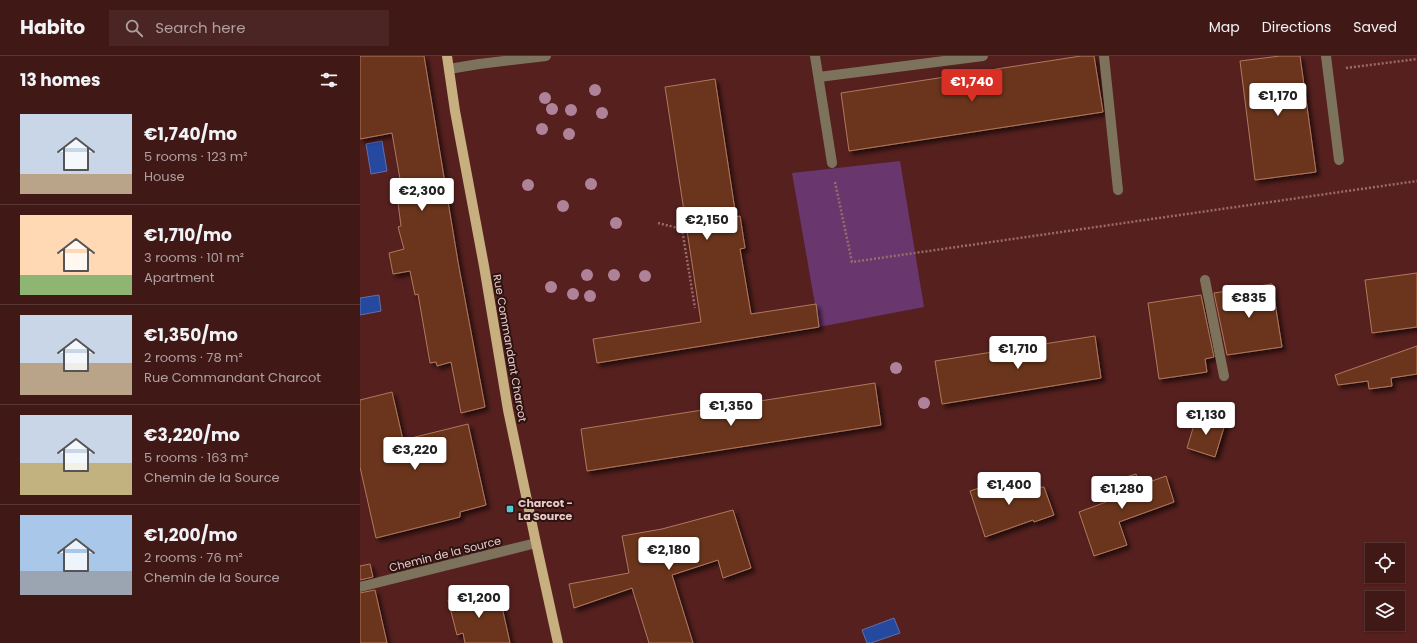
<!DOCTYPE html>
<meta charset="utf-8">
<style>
:root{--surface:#401816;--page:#4b2523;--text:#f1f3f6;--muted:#aea0a1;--line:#593735;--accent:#d93025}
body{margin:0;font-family:Poppins,sans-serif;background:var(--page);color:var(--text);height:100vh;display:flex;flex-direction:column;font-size:15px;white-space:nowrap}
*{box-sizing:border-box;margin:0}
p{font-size:13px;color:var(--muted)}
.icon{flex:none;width:22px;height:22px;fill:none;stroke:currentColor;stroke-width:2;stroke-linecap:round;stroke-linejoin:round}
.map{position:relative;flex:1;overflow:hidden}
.sheet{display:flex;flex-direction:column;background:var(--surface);width:360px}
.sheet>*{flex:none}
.controls{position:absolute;left:1005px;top:487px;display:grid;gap:8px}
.controls a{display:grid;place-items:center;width:40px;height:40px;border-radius:0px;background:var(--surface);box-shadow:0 1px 3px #0004,0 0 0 1px var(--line);font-size:20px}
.price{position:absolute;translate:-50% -34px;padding:0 9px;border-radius:4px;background:#fff;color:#222;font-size:13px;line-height:26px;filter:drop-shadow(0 1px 2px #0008)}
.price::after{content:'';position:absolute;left:50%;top:24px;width:12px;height:9px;margin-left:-6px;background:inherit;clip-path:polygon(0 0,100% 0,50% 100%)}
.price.on{background:var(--accent);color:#fff}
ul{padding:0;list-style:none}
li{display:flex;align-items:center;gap:12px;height:100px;padding:0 20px}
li+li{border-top:1px solid var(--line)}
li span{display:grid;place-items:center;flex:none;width:112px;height:80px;border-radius:0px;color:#555}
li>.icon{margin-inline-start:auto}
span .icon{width:48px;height:48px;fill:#fffc;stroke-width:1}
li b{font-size:17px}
h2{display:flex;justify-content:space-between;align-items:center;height:48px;padding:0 20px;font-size:17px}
header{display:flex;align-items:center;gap:24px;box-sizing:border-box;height:56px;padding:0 20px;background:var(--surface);border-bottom:1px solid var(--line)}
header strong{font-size:19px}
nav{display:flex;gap:22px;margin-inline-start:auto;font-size:14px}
.search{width:280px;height:36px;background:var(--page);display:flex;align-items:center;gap:10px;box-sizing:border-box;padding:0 14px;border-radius:0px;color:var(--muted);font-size:15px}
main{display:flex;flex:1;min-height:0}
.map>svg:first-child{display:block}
.green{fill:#69366d}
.water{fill:#25499f;stroke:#616fab}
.building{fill:#6b341a;stroke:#b1785f;filter:url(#shadow)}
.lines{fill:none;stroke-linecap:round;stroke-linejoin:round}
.path{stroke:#996c6a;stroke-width:2.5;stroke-dasharray:2 2;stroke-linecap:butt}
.minor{stroke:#7d725b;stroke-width:10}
.major{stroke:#c7af80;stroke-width:10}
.tree{fill:#b08299}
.poi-dot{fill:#52cbd7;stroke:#2b1312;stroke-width:1.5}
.labels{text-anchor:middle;stroke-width:4;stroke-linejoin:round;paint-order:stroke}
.street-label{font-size:11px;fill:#ecc9c6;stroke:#2b1312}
.poi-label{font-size:11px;font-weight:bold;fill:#ecc9c6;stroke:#2b1312;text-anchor:start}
</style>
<header>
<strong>Habito</strong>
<div class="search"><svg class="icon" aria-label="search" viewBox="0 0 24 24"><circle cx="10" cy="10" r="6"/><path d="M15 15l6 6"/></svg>Search here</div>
<nav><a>Map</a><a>Directions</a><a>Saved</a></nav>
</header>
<main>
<section class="sheet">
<h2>13 homes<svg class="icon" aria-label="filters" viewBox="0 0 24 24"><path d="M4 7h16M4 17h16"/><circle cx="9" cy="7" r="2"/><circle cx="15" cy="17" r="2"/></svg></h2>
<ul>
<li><span style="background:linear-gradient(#c9d6e8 75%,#b9a48a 0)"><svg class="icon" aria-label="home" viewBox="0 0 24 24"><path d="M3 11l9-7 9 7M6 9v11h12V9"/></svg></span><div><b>€1,740/mo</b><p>5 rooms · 123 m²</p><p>House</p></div></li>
<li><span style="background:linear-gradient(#ffd9b3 75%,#8fb573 0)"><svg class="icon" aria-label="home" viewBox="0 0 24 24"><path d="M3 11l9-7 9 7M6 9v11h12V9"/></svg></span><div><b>€1,710/mo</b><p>3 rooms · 101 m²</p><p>Apartment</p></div></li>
<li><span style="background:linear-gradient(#c9d6e8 60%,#b9a48a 0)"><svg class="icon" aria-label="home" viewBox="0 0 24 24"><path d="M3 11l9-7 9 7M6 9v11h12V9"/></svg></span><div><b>€1,350/mo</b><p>2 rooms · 78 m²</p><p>Rue Commandant Charcot</p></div></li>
<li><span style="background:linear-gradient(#c9d6e8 60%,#c2b280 0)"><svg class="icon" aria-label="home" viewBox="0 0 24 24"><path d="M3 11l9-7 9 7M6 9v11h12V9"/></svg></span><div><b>€3,220/mo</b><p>5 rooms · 163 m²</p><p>Chemin de la Source</p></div></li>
<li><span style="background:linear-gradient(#a9c7e8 70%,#9aa5b1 0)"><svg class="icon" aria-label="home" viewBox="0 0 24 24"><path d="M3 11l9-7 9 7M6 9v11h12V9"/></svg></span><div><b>€1,200/mo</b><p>2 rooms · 76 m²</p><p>Chemin de la Source</p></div></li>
</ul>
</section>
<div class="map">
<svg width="1057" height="587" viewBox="0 0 1057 587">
<defs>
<filter id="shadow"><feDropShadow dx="3.5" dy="3.5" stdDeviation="2" flood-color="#0009"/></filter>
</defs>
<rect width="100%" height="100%" fill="#55201e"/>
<path class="green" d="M540 105 564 251 459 271 432 117Z"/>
<path class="water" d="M22 85 27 115 11 118 6 88Z
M19 239 21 255 0 259V242Z
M534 562 540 577 511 587H507L502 574Z"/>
<path class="building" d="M0 0H64L98 206 125 351 101 357 91 306 77 310 76 306 70 307 58 238 55 239 50 215 33 218 29 197 44 193 38 171 41 170 35 124 40 123 32 77 0 83Z
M721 0H734L743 56 489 95 481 37Z
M920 0H940L956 116 895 124 880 5Z
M355 23 376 161 380 160 385 192 380 193 391 258 456 248 459 271 237 307 233 283 341 266 305 31Z
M1057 217V271L1012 277 1005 224Z
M912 228 922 291 867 299 854 237Z
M841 239 854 301 845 303 847 316 799 323 788 247Z
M735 280 741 322 582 348 575 305Z
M1057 290V318L1031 322 1032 330 1009 333 1008 325 978 329 975 319Z
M515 327 521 369 227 415 221 373Z
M32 336 43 384 108 368 126 449 100 456V461L16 482 0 411V344Z
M837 359 865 368 855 401 827 392Z
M776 418 781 429 806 420 814 446 759 466 767 489 734 500 719 456 746 446 740 429Z
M655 420 660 433 684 431 694 459 674 466 673 464 625 481 610 435Z
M373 454 391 512 363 522 358 504 312 519 333 587H289L272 532 214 552 209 528 269 517 262 480 302 473Z
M10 508 13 521 0 524V510Z
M15 534 27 587H0V537Z
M129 535 134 553 142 551 150 587H105L103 577 97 579 88 544Z"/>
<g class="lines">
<path class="path" d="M986 12 1057 3
M475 126 492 206 1057 125
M298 167 322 173 335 252"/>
<path class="minor" d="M455 0 472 107
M744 0 758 134
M966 0 979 104
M89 13 119 8 186 0
M459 21 623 0
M845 224 864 320
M0 531 176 487"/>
<path class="major" d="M87 0 95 55 124 210 148 354 176 487 198 587"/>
</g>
<g class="tree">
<circle cx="235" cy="34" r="6"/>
<circle cx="185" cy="42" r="6"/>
<circle cx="192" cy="53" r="6"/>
<circle cx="211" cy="54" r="6"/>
<circle cx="242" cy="57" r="6"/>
<circle cx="182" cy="73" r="6"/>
<circle cx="209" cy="78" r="6"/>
<circle cx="231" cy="128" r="6"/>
<circle cx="168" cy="129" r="6"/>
<circle cx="203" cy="150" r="6"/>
<circle cx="256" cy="167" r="6"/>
<circle cx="227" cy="219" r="6"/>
<circle cx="254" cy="219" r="6"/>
<circle cx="285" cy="220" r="6"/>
<circle cx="191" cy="231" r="6"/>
<circle cx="213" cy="238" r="6"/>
<circle cx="230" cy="240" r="6"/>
<circle cx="536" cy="312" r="6"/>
<circle cx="564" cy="347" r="6"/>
</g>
<rect class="poi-dot" x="146" y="449" width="8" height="8" rx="2"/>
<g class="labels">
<g class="street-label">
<text transform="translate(150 292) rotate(80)" y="4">Rue Commandant Charcot</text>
<text transform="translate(85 498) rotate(-14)" y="4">Chemin de la Source</text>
</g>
<g class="poi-label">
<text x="158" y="451">Charcot -<tspan x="158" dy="13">La Source</tspan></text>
</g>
</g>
</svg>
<div class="controls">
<a><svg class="icon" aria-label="locate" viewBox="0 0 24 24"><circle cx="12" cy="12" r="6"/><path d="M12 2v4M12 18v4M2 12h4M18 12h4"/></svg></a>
<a><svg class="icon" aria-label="layers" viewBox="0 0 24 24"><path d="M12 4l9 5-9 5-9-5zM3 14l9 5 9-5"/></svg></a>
</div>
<b class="price on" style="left:612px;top:47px">€1,740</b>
<b class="price" style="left:918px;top:61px">€1,170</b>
<b class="price" style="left:62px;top:156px">€2,300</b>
<b class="price" style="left:347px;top:185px">€2,150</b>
<b class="price" style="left:889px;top:263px">€835</b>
<b class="price" style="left:658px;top:314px">€1,710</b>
<b class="price" style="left:371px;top:371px">€1,350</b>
<b class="price" style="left:846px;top:380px">€1,130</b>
<b class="price" style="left:55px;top:415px">€3,220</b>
<b class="price" style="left:649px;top:450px">€1,400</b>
<b class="price" style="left:762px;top:454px">€1,280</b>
<b class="price" style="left:309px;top:515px">€2,180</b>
<b class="price" style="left:119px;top:563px">€1,200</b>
</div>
</main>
